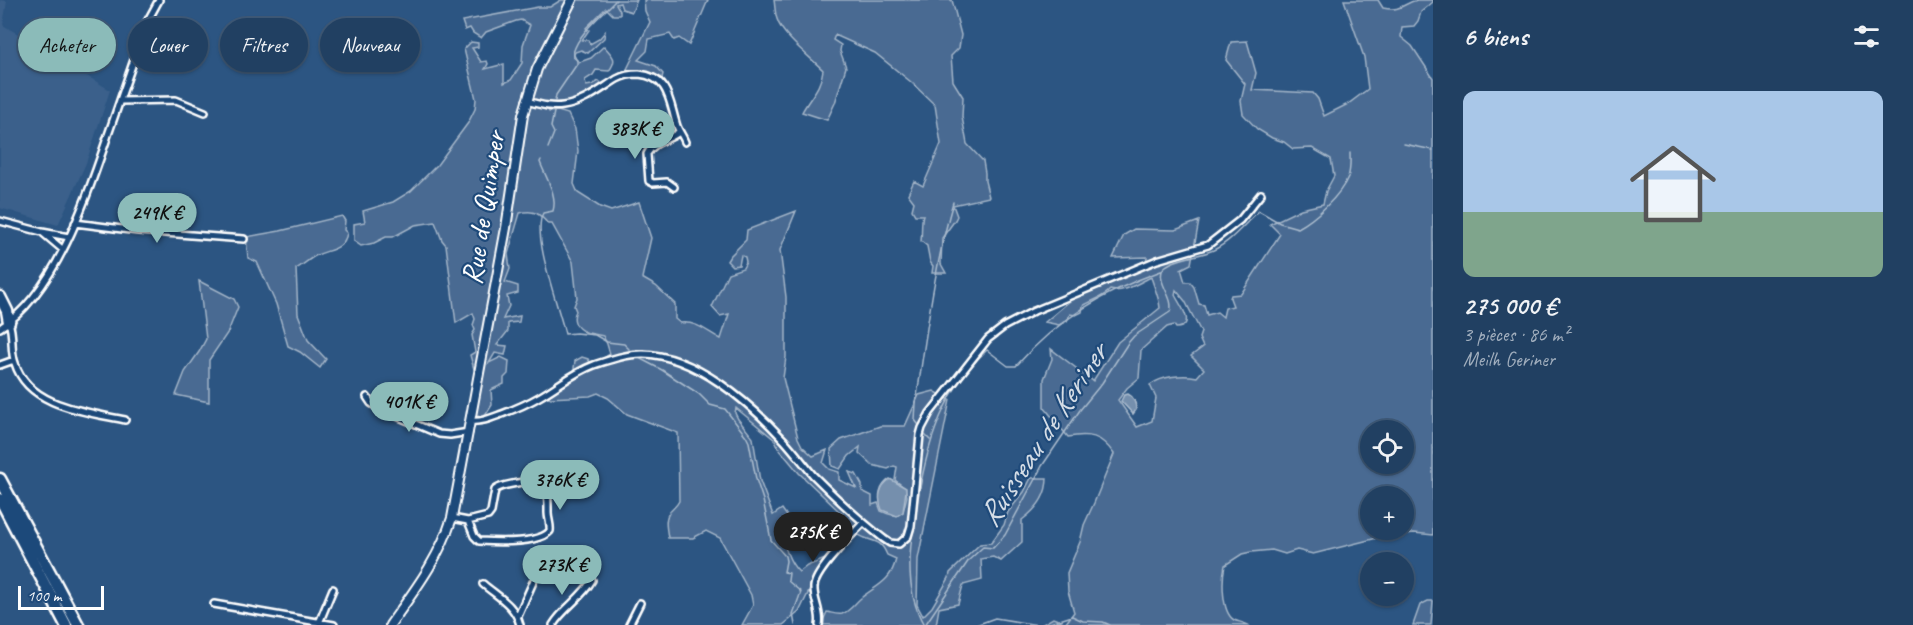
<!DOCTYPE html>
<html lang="fr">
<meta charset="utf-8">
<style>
:root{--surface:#214062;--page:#294768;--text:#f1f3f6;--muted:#a2afbe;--line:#3e5977;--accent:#8bbbb9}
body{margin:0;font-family:Caveat,sans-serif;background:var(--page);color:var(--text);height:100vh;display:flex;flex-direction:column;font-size:22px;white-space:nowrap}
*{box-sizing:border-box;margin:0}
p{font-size:20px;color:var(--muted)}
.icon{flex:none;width:33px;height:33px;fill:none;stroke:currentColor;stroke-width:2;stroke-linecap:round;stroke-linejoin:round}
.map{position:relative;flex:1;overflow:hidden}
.details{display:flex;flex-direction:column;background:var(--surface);width:480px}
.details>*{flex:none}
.guide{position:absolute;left:18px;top:18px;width:570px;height:54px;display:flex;gap:12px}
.buttons{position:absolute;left:1360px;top:420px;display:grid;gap:12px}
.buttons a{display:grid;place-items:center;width:54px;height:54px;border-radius:50%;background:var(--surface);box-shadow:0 2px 4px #0004,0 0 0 2px var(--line);font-size:30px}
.scale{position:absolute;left:18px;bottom:15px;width:86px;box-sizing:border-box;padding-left:6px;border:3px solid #fff;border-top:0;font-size:16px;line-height:21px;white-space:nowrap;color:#fff;-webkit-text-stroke:4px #1f4a7a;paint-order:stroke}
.price{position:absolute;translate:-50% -51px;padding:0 14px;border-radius:21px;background:var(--accent);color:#111;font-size:20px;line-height:39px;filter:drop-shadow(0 2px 3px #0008)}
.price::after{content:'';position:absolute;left:50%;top:36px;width:18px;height:14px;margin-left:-9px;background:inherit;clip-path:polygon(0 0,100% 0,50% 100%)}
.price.selected{background:#222;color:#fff}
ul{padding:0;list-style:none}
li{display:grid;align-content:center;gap:12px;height:318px;padding:0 30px}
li+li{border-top:2px solid var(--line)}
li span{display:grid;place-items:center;height:186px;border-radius:12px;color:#555}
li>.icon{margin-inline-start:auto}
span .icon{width:108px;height:108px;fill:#fffc;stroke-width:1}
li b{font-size:26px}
h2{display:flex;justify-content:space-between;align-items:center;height:72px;padding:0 30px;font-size:26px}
.pill{padding:0 21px;border-radius:27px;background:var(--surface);box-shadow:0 2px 4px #0004,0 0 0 2px var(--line);font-size:21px;line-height:54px}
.pill.selected{background:var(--accent);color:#111}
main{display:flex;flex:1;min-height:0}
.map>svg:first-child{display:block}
.built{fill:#3b618b}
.green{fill:#486b92;stroke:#a4b5c8;stroke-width:1.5;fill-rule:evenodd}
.water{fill:#748fad;stroke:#acbcce;stroke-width:1.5}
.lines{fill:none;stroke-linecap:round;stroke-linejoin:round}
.stream{stroke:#acbcce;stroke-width:1.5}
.street-casing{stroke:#fff;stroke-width:10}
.secondary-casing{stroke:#fff;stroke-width:12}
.highway-casing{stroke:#fff;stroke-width:15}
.street{stroke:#1f4a7a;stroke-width:5}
.secondary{stroke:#1f4a7a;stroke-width:8}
.highway{stroke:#1f4a7a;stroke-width:10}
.labels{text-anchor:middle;stroke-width:4.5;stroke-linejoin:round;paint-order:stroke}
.street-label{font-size:30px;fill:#fff;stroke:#1f4a7a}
.water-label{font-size:32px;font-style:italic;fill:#d5dde6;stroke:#1f4a7a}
</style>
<main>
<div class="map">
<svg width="1433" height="625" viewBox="0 0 1433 625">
<rect width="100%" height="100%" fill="#2c5582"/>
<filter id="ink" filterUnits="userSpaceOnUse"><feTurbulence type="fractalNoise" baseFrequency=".0167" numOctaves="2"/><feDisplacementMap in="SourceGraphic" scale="12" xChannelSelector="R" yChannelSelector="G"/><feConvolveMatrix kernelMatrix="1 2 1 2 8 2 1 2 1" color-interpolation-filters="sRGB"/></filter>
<g filter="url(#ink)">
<path class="built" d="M0 0 7 1 3 25 110 90 86 163 58 225 0 208Z"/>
<path class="green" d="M561 0H637L632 12 622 9 620 3 616 4 620 11V15H613L606 8 586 28 589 30 582 40H588L590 44 599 39 605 32 604 38 588 53 581 50 575 52 573 57 580 62 591 58 604 46C613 57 618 58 609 71L596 70 593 75 585 80 586 86 592 85 599 81 602 84C589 101 565 100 547 108L549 112 558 111 568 114 575 129 578 151 574 184 578 193 600 207 611 211 639 202 651 238 642 278 656 286 675 304V319L680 323C697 321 707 332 721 339L729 314 720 316 712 307 728 273 743 268 746 262 745 257 741 255 739 265 732 266 727 261 730 256 746 240 747 230 796 211 780 250 786 297V357L783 378 798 438 802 446 813 456 827 450 823 463 829 469 839 472V480L856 488 849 472 856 474 862 485V491L872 496V505L878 503 881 511C889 514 895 518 903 512L907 496 905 488 895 480 897 467 894 466 888 469 872 465 859 453 860 447 849 456 840 469 832 466 831 449 841 440 880 426H905L919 395 934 391 950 400 918 559 917 605 923 616 932 607 949 578 950 573 980 544 991 543 1004 525 1008 512 1024 492 1031 478H1047C1047 496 1037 509 1022 520V542L1001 561 993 557 981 559 982 580 963 585 958 604 939 608 936 625H821L827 612C832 613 837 615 842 614 850 611 854 604 861 598 877 585 891 582 896 559L887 555C881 541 878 543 865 538 859 536 853 531 847 528L850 524 842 514 799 473 780 450 775 440 736 408 735 413 738 419 753 438 760 481 773 515 782 509 789 519 787 528 781 530C784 544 788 562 799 572L807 566 825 559 826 564 814 581 799 612 783 625H742L753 605 751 595 720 538 706 531 693 538H668C667 530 664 520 669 513 673 508 676 507 679 501L678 433 627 414 608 398 598 393 590 396 549 398V394L576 376 574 368 575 361 582 357 588 359 590 362 587 367 606 362 605 357 610 354 607 344 603 336C597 334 588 334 583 331 575 327 572 318 576 311L574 306 577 298 573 262 552 224H548C540 214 534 209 520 213L508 254 510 269 505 282 518 286V293L507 296 509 306 503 319 520 316 519 322 508 323V331L497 345 507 346 505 355 495 353 489 363 501 357 509 361 508 374 504 378V384L491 390 492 405 485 416 481 417 476 414 484 369 477 372 474 369 470 355 475 352 472 335 475 330 473 325 475 319 473 313 456 323 446 245 442 240 435 222 415 225 393 237H386L374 243 361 246 354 241V224L365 222 363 211 393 202 411 191 437 165 468 123 475 109 476 99 464 49 471 42 478 43V47L472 48 481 62 487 61 488 64 485 69 504 64V83L511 80 522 63 523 45 530 25 521 20 516 21 486 32 481 38 473 33 470 28 465 30 462 21 538 7H550Z
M644 0H708L689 45 679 38 674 40 670 34 649 39 647 51 638 60 656 66 663 74 662 78 642 72 626 71 650 22 645 11Z
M774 0H952L961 35 959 48 951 56 953 81 963 97 962 117 967 144 983 161 985 173V181L989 197 953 205 957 216 955 220 942 238 941 264 946 273H932L933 266 930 262 927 246 921 241C922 234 921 219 923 215H915L912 210 914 202 908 194 914 181 923 186 941 144 935 105 911 82 875 53 835 35 833 40 841 45 840 51 846 67 835 103 827 120 802 112C810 97 821 88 823 70 810 57 782 36 777 19 775 13 775 6 774 0Z
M1344 0H1378L1383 8C1402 12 1403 3 1417 0 1422 0 1428 0 1433 0V2L1421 12 1418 21 1414 26 1402 27 1401 37 1412 46 1433 78V535L1414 533 1381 537 1313 554 1297 550 1285 554 1272 550 1251 552 1242 554 1225 565C1222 578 1221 612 1234 620 1238 622 1243 622 1248 625H1041L1053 618 1066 623 1074 612 1068 591 1067 573 1080 542 1084 525 1094 503 1114 454C1101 435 1089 433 1068 437L1044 407V379L1052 359 1051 349 1093 381 1118 342 1160 308C1159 297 1154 287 1151 277 1140 282 1123 294 1110 290 1103 298 1092 300 1083 306L1082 312 1076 315 1070 314 1067 321 1059 325 1045 322 1071 300 1082 293 1146 261 1147 257 1113 258 1124 235 1134 229 1175 230 1199 221 1191 264 1181 269 1185 282H1190L1194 287 1199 304 1204 305 1207 315 1217 312 1223 317 1225 308 1233 306 1230 298 1231 295 1241 294 1280 234 1270 224 1301 209 1323 204 1326 191 1334 176 1331 159 1312 148 1293 149 1284 142 1272 138 1257 129 1243 114 1241 101 1245 84 1226 60 1231 42 1247 41 1256 73 1252 90 1313 93 1318 99 1324 116 1348 104 1368 89 1364 57ZM1176 290 1185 301 1201 332 1199 338 1203 347 1191 356 1204 369 1197 377C1183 374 1162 376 1150 385L1156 398 1152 421 1137 427 1118 400 1127 388 1139 378 1141 350 1167 327 1174 325 1176 328C1198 326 1179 304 1175 295ZM1371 430H1404V464H1371ZM1371 496H1404V530H1371Z
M342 216 345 221 344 230 347 233C344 250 330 249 317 255 309 259 303 265 296 269L298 314 308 340 326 359 320 368 300 352 288 346 276 304 257 262 248 258 246 237 280 231Z
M199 281 234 299 238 307 228 332 209 360V402L176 395 185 372 199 352 206 339Z
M1428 601H1433L1431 625H1413L1420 605Z"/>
<path class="water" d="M1128 394C1134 397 1136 404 1136 410L1133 414 1121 401 1124 395Z
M890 479 906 488V491L903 512 897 516 882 510C877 498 879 486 890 479Z"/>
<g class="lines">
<path class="stream" d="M555 101 556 95 577 64V61L573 53C579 32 601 16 616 0
M1404 144 1433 150
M548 148 554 133 551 127 554 112
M541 160 540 162C545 176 558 195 553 211L543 213C531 235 559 307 565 334L576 333 595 335 607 342 624 344 629 349
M639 358 662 370 699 394 710 405 725 409 746 436 749 442 756 479 763 500 771 540 785 556 786 561 784 572 789 573 788 581 801 592 793 614 795 625
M918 424 915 420 916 403C926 336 934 268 953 202
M923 433 930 440
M914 521C925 456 936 397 987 350L1008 366H1016C1057 320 1103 292 1161 271
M913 529C908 560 908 597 924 625
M925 625 969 560 983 547 993 548 1005 535 1042 466 1080 410 1102 383 1128 343 1134 336 1170 312C1175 298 1158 285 1162 271 1165 260 1198 256 1208 252 1228 246 1243 225 1259 211L1280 223 1298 228C1315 219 1340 196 1348 177 1351 169 1350 161 1350 153
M976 625 995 618 1038 625
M1044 625 1072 616 1083 621 1103 622 1110 625"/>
<g class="street-casing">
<path id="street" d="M120 101 176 100 205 112
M526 101C538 104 550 108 563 106 584 103 599 90 617 79 624 75 631 74 639 74 670 77 669 102 677 126 679 132 683 136 685 142
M674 187 667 182 653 183 649 181 647 154C653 142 669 140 679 132
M0 221 42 232 69 237
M75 223 138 231 244 239
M43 233 62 249
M9 322C14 336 10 350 15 363 28 407 88 412 125 420
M0 328C56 293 88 195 108 135 121 97 134 59 147 22L159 0
M0 365 14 360
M367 397 371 403 380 409 439 434 450 435 469 432
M471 421C482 422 491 418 502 414 515 409 527 404 539 397 558 386 573 373 594 365 609 360 626 354 643 354 695 355 750 403 784 440 794 451 803 463 813 475 836 498 858 519 884 539L890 543 899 544 908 536 911 526 920 435 922 428 930 413 988 339 1005 326 1034 311 1157 260 1208 245 1240 220 1261 194
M540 481 541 468
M452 518 468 521 488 516 491 512 495 490C501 485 509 485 517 483 524 482 534 478 540 482 549 487 548 504 548 513 548 519 551 525 550 531 539 544 496 542 479 541L474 536 468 521
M483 584C498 597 515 605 520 625
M214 604 334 625
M518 616 534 580
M319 623 333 589
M553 625C563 608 582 598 592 580
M629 625 640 603
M819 625C822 612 813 600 814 587 815 571 851 536 863 523"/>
</g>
<g class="secondary-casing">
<path id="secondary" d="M390 625C414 591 439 559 452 518L506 228 523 115 537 69 572 0"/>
</g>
<g class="highway-casing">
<path id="highway" d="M0 297 7 311 9 322
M0 479 78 625
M0 499 66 625"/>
</g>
<use href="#street" class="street"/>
<use href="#secondary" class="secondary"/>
<use href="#highway" class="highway"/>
</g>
</g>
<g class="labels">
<g class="street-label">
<text transform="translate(483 208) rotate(-81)" y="10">Rue de Quimper</text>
</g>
<g class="water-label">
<text transform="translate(1042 435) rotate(-57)" y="11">Ruisseau de Keriner</text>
</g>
</g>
</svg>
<div class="buttons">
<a><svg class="icon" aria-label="locate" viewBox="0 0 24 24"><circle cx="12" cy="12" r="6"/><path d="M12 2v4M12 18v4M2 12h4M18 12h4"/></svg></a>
<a>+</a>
<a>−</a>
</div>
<div class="scale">100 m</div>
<b class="price" style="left:635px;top:160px">383K €</b>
<b class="price" style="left:157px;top:244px">249K €</b>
<b class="price" style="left:409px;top:433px">401K €</b>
<b class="price" style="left:560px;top:511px">376K €</b>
<b class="price selected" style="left:813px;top:563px">275K €</b>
<b class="price" style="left:562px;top:596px">273K €</b>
<div class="guide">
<a class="pill selected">Acheter</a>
<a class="pill">Louer</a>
<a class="pill">Filtres</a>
<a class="pill">Nouveau</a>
</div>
</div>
<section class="details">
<h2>6 biens<svg class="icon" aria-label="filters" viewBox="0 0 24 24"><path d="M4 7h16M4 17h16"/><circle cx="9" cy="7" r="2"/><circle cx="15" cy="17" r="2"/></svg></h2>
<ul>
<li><span style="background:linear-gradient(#a9c7e8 65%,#7fa58c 0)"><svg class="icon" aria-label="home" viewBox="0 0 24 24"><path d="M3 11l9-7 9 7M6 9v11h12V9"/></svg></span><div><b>275 000 €</b><p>3 pièces · 86 m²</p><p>Meilh Geriner</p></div></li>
</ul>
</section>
</main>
